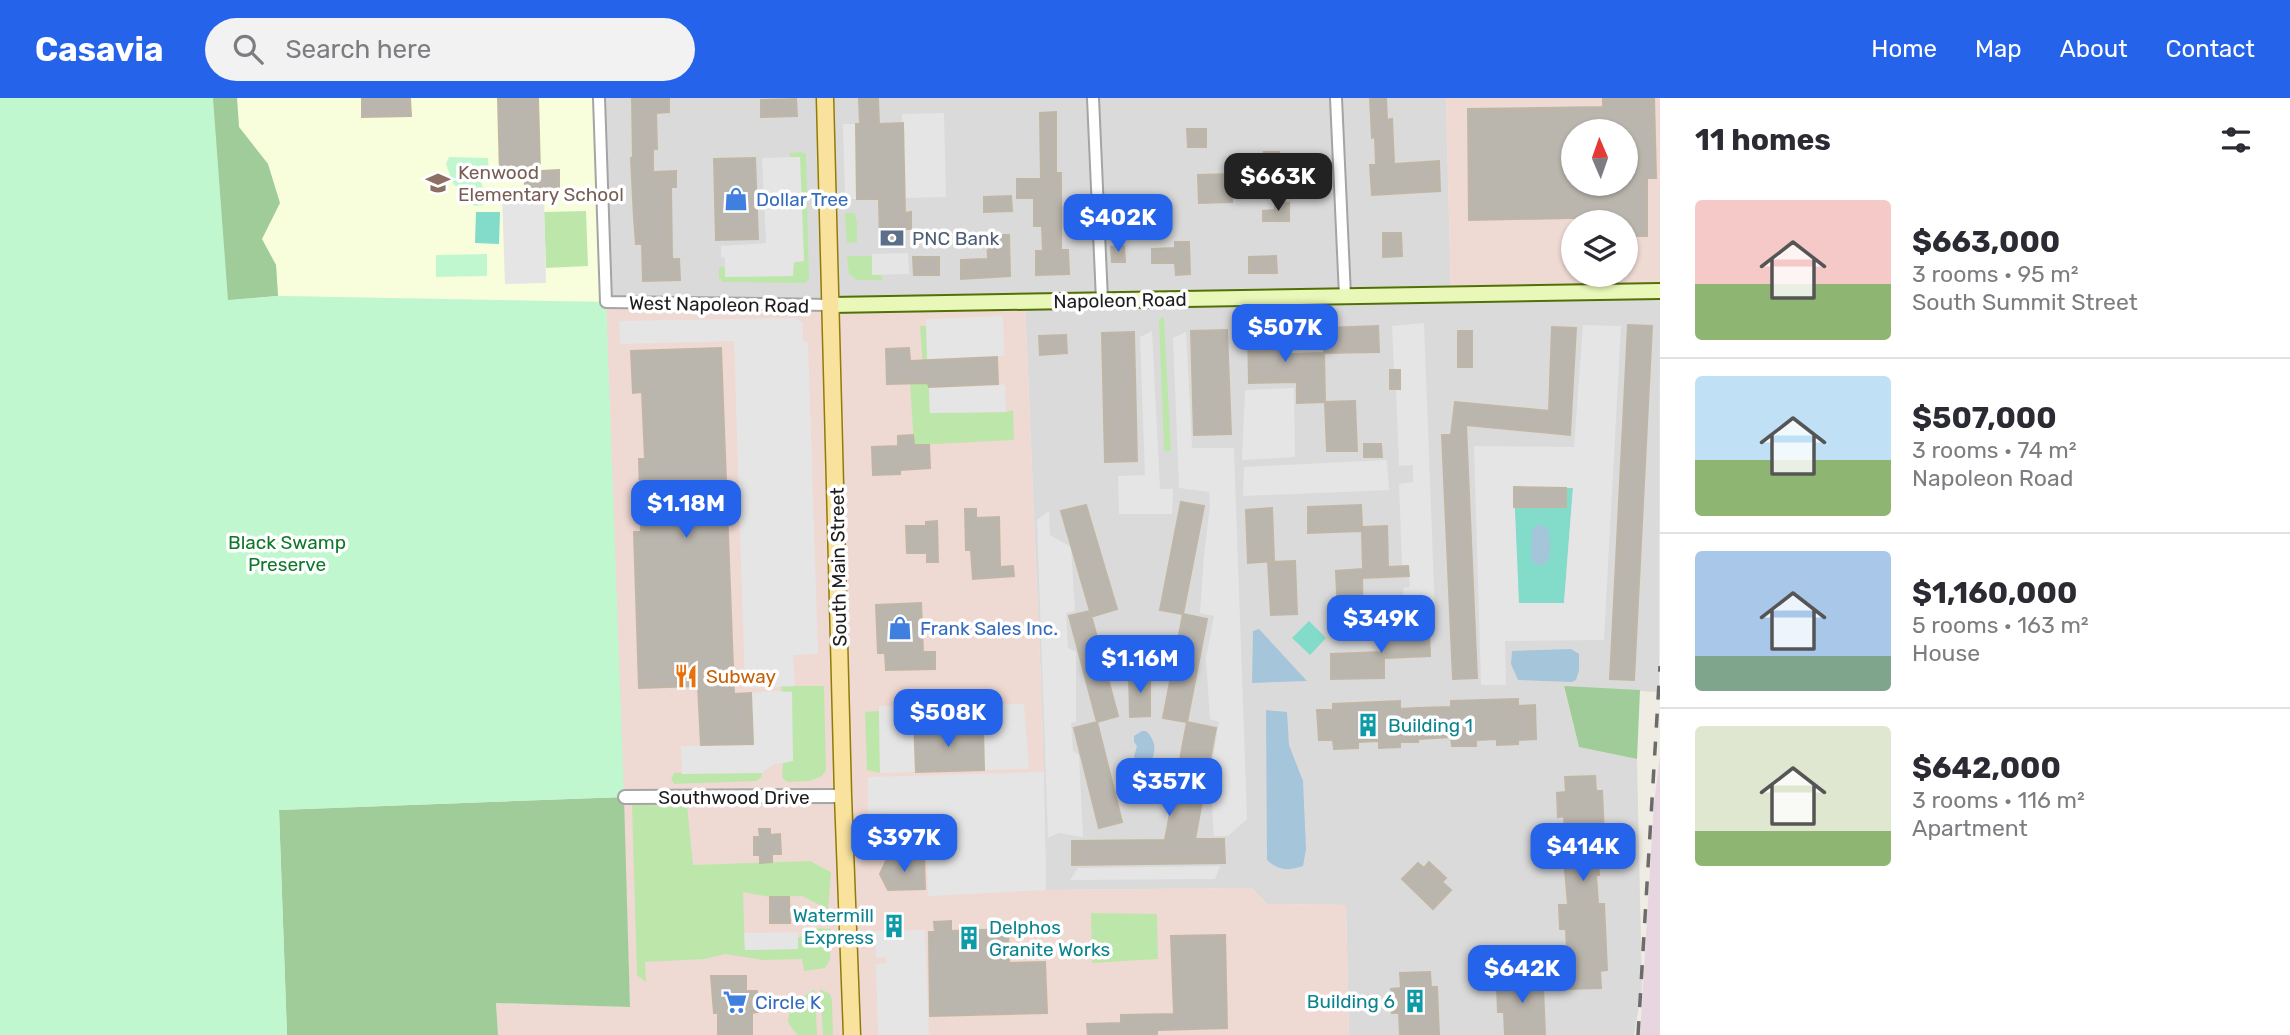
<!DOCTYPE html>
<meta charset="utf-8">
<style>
:root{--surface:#fff;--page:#f2f2f3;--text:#2b2b33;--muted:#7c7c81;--line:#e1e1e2;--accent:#2563eb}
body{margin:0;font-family:Rubik,sans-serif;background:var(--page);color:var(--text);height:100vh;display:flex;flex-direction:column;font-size:26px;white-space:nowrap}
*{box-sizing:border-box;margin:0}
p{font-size:23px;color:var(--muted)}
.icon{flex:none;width:38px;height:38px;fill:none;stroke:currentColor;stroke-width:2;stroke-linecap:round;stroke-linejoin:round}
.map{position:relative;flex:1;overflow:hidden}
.details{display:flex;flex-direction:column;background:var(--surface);width:630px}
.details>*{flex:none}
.needle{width:46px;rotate:358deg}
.controls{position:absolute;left:1561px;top:21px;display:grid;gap:14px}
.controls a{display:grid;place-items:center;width:77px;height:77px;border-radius:50%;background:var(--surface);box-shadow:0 2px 5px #0004;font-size:35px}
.price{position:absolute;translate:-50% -60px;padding:0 16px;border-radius:14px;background:var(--accent);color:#fff;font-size:23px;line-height:46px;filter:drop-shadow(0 2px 4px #0008)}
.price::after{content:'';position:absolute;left:50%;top:42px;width:21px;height:16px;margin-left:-10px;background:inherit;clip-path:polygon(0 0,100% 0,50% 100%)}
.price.active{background:#222;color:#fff}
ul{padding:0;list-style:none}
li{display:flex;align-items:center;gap:21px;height:175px;padding:0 35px}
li+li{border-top:2px solid var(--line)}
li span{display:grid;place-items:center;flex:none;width:196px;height:140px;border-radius:7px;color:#555}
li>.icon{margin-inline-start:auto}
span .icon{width:84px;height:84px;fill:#fffc;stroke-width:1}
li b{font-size:30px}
h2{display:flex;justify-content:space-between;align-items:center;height:84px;padding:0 35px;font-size:30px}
header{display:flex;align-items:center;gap:42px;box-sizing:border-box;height:98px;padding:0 35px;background:var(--accent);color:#fff}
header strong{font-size:33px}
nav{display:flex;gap:38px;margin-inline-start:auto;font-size:24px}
.search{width:490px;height:63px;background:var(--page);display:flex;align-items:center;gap:18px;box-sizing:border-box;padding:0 24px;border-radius:38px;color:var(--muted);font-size:26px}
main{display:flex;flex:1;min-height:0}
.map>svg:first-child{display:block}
.residential{fill:#dbdada}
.commercial{fill:#efd9d3;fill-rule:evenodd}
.industrial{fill:#e7d5e0}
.education{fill:#f8fedc}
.grass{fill:#bde7aa}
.forest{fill:#9fcc99}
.park{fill:#c1f7cf}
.pitch{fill:#83dbc9}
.parking{fill:#e5e5e5;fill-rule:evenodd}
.water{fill:#a5c5da}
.building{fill:#bab5ad;stroke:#bfb6a6;stroke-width:2;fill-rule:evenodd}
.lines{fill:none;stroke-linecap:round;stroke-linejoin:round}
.minor-casing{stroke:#a4a4a4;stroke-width:14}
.tertiary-casing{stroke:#a4a4a4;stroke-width:16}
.secondary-casing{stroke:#527008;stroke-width:18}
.primary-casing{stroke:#917c05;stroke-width:19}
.minor{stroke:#fff;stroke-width:10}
.tertiary{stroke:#fff;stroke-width:12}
.secondary{stroke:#e9f7b8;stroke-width:14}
.primary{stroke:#f9e19e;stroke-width:16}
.rail{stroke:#6b6b6b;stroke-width:3.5;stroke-dasharray:14 14;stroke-linecap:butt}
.labels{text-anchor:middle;stroke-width:7;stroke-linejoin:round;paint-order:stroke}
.education-label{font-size:19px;fill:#785e54;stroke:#fff;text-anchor:start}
.shop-label{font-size:19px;fill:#366cbe;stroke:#fff;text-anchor:start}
.service-label{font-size:19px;fill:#4e5e75;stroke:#fff;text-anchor:start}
.street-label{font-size:19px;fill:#1d1d1d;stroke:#fff}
.park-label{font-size:19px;fill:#0f772a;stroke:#fff}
.food-label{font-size:19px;fill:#c56008;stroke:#fff;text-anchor:start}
.culture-label{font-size:19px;fill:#0d838f;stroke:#fff;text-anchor:start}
</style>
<header>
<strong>Casavia</strong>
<div class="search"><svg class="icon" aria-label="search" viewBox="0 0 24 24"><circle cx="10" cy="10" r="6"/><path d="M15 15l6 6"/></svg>Search here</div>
<nav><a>Home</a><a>Map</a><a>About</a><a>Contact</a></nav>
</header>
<main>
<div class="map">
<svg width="1660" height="937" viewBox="0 0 1660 937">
<rect width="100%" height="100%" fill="#eeece3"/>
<path class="residential" d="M237 0H1446L1451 196 1660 193 1659 594 1564 589 1579 649 1637 661 1642 890 1634 937H1349L1346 807 1267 806 1251 790 1046 792 1042 610 1025 204 278 198 276 167Z"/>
<path class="commercial" d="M1446 0H1660V193L1451 197ZM1573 33H1626V86H1573ZM1573 124H1626V177H1573Z
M606 204H1025L1042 610 1046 792 1251 790 1267 806 1346 807 1349 937H498L496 905 630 909Z"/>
<path class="industrial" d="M1660 658V937H1640L1654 706Z"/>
<path class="education" d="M237 0H599L606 204 278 198 276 167 262 141 268 66 239 29Z"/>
<path class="grass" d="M801 54 806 56 809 181 805 185 723 184 719 180V171L721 168 725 171V178L804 163 799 59H790V55Z
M586 113 588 168 546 170 544 114Z
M845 115H855L857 125V144L847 145Z
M847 158H872V176L882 177 883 182H857L849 176Z
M1162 219 1164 220 1171 351 1168 354 1164 352 1159 222Z
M920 228H926L930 315 1006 314 1013 312 1014 342 914 347 910 285 924 284Z
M781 588H824L826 672 822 678 809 683 787 684 782 679 783 665 793 662Z
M879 613 880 675 867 672 865 614Z
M674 675H762V678L757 683 674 686 671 681Z
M632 707H687L693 767 810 763 831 774 828 811 802 798 770 799 743 794 745 852 798 850V840L814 830 831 831 830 862 825 870 804 873 802 861 763 862 725 856 705 861 645 864 646 884 637 877Z
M1091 815 1157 816 1158 861 1092 865Z
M820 891 830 896 832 902 833 937H823Z
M815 892 817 937H798C794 933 789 928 788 922 788 912 806 894 815 892Z"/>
<path class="forest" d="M0 0H237L239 29 268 66 280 105 262 141 276 167 278 198 0 222Z
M1564 588 1640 592 1637 661 1579 649Z
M624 699 630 909 496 905 498 937H287L279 712Z"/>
<path class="park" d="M0 0H213L228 202 278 198 606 204 624 699 279 712 287 937H0Z
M449 59 488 60 489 78 480 81 487 103 483 107 474 108 453 85 446 66Z
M487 156V178L436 179V157Z"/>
<path class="pitch" d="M476 114H500L499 146 475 145Z
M1514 389H1573L1564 505H1518Z
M1309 523 1326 540 1310 557 1292 540Z"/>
<path class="parking" d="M944 15 946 99 904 100 902 16Z
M843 26H856L857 101H845Z
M800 59 804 163 794 164 793 178 725 179V160L721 159V148L766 145 762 60Z
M544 97 546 185 505 186 502 98Z
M908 155 909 176 872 177V156Z
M1003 218 1004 258 927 262 926 221Z
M796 220 803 225V243L808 244 818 556 793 557 795 588 745 590 734 243 620 246 619 223Z
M1424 225 1435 516 1405 517 1403 490 1410 489 1408 468H1402L1399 386 1413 384V367L1399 368 1396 291 1400 290V272H1394L1392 228Z
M1583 227 1621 228 1604 542 1505 543 1506 587H1481L1474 348 1574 349ZM1514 390H1573L1564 505H1519Z
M1152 233 1160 391H1173L1172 416H1119L1118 378 1145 377 1140 239Z
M1186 234 1192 350H1234L1247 721 1228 738H1214L1210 679 1219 624 1210 621 1206 560 1214 518 1200 515 1204 458 1210 408 1209 394 1179 390 1173 240Z
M998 286 1005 287 1006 314 930 315 929 289Z
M1294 290 1295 359 1242 362 1245 292Z
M1387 362 1389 392 1243 398 1244 369Z
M1049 413 1050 437 1071 449 1075 513 1066 515 1068 550 1076 554V624L1071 625 1073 653 1079 657 1083 739 1059 735 1048 740 1037 422Z
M774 593 792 594 793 663 774 666 762 675 682 676 681 648 752 646 751 595Z
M1024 606 1029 671 984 672 982 630 930 631 915 622 916 674 880 675 879 608Z
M1044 674 1046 792 928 798 927 755 869 756 868 723 885 721V715L868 716V679Z
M1220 768 1215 781 1070 782 1078 770Z
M925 832 929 937H878L876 866 886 865V859L876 860 875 833Z
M798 834V851L745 852 744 835Z"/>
<path class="water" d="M1537 427H1543L1549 432C1549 446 1555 470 1536 467L1531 461 1532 432Z
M1259 531 1307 583 1252 585 1253 533Z
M1571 551 1579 556V572L1576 582 1572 584 1518 582 1511 566 1512 553Z
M1266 612 1287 614 1289 647 1303 683 1306 751 1303 768C1288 773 1279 773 1267 762Z
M1142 633H1146C1154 640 1157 651 1152 661L1142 665 1137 664 1134 659 1137 648 1134 644V638Z"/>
<path class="building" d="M362 0H410L411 18 362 19Z
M498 0H538L540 73 559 72V89L525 90V77H500Z
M669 0V14L656 15 657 51H653V74L676 73V89H671L672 161H679L680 182 643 183 642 146H636L634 120 631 60 633 59 632 1Z
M859 0H878L879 26 903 25 905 115 911 114V131H905V148L880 149 879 101H857L856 26H860Z
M1370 0H1386L1387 22 1392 21 1394 66 1439 63 1440 93 1372 97 1370 67H1376L1375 39 1372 40Z
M1603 0H1654L1656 80H1647V138H1626V124H1616V119L1469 122 1468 11 1603 9ZM1573 33H1626V86H1573Z
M796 1 797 18 761 19V2Z
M1056 14V75H1061V152H1068L1069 176 1036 177V153H1043L1042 128H1034V100H1017V81H1041L1040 15Z
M1187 31H1206V49H1188Z
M1264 54H1279L1280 85H1264Z
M755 60 758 141 716 142 714 61Z
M1232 76V104L1199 105 1198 77Z
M1011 98 1012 113 984 114V99Z
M1275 105H1289V123H1263V113L1275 112Z
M1383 135H1401L1402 158 1383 159Z
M987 137H1009L1010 178 961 181V162L988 161Z
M1175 144H1189L1190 176 1176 177 1175 165H1152V151L1175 150Z
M1124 148 1125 164H1112L1111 149Z
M1276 158 1277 175H1249V159Z
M913 159H939V177H914Z
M1628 227 1652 228 1634 582 1610 581Z
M1378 228 1379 254 1324 255V230Z
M1552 229 1576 230 1570 337 1466 327 1477 580 1453 581 1442 337H1451L1455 304 1549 313Z
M1290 230 1291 256 1324 255 1325 304 1297 305V284L1249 285 1248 231Z
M1227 232 1231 336 1194 337 1191 233Z
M1458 233H1472V269H1458Z
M1134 234 1137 363 1105 364 1102 235Z
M1066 237 1067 255 1040 257 1039 238Z
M721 250 734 596 751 595 753 646 701 647 698 588 639 590 634 434H641L639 361H645L642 294 633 295 631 253Z
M909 250 910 263 997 259 998 286 929 289 928 285 887 286 886 251Z
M1390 272H1400V291H1390Z
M1355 303 1357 353H1327L1325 304Z
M913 337 914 347H929L930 370 900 372V376L873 377 872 349 898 348V338Z
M1364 346H1381L1382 359H1364Z
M1514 389 1566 390V409H1514Z
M1181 404 1204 408 1183 516 1160 512Z
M1086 407 1117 511 1091 519V517L1118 618 1097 624 1069 518 1090 513 1061 413Z
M1361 407 1362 429 1387 428 1388 469 1408 468 1409 478 1362 480 1363 518H1338L1336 473 1363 471 1362 433 1308 435V409Z
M1272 410 1274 463 1248 465 1246 412Z
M965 411H976V420L999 419 1000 469 1013 468 1014 478 973 481 971 452H966Z
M937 423 938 464H927V455H907L906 428H926V424Z
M1295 463 1297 516 1271 517 1268 464Z
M921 505 923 554H935V571L886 572 885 555H878L876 507Z
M1183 516 1207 521 1187 624 1163 620Z
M1429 532 1430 558 1384 560V580L1331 581V556L1383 554 1382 533Z
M1129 575H1150V618L1130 619Z
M1518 601V608L1535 607 1536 641 1518 642V646L1497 647V641L1476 642V648H1452L1451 639 1418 641V644H1400V649L1379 650V643L1358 644V650L1334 651 1333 642H1319L1317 612H1333V606L1400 603V611L1417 610 1451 609V603Z
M914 621 930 631 983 630 984 672 916 674Z
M1097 624 1122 724 1099 730 1074 630Z
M1187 624 1216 630 1195 741H1224L1225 765 1072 767V743L1165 742Z
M1595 678 1596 693H1602L1605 760H1598L1599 777H1596L1598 806H1604L1607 872 1600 873 1601 890 1567 891 1566 873H1561L1560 853H1567L1566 831H1560L1559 807H1568L1564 760H1559L1558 740H1565L1564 718 1558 719 1557 695 1566 694 1565 679Z
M759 731H770V737L780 736 781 756H772V764L760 765V757H754V739H760Z
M924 760 925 791 888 792 880 776 887 761Z
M1429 764 1446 780 1442 784 1451 792 1433 811 1402 781 1418 765 1424 770Z
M770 799H789L790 825H770Z
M951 823V833L1008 831 1009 865 1045 864 1047 915 930 918 929 834H935L934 824Z
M1225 837 1227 930 1157 932V937H1088L1087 926 1121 925V917L1174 916 1171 838Z
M1536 873V889L1543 888 1545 937H1505L1504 914H1498L1497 890H1506V875Z
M1430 874 1431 889H1437L1439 937H1400L1399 915H1392L1391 891 1401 890 1400 875Z
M711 878H746V893H757L758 914 752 915V937H718V915H714Z"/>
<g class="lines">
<g class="minor-casing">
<path id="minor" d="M599 0 606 204 831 207
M1093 0 1102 202
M1336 0 1345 198"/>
</g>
<g class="tertiary-casing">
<path id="tertiary" d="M625 699 843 698"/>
</g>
<g class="secondary-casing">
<path id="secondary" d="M831 207 1660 193"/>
</g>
<g class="primary-casing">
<path id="primary" d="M825 0 843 698 852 937"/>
</g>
<use href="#minor" class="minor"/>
<use href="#tertiary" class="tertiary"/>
<use href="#secondary" class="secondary"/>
<use href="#primary" class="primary"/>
<path class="rail" d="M1638 937 1660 568"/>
</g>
<defs>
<g id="school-bare" transform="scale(1.89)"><path d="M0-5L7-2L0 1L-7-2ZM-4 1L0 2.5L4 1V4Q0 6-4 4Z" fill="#8d6e63" stroke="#fff" stroke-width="2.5" paint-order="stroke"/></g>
<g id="shop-bare" transform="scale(1.89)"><path d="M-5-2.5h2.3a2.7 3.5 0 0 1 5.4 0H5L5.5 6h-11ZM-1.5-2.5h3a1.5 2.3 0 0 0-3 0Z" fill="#3f7fe0" stroke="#fff" stroke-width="2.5" paint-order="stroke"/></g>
<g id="bank-bare" transform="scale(1.89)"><path d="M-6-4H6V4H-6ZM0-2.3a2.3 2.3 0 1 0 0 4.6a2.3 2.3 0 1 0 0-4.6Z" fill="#5c6f8a" stroke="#fff" stroke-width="2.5" paint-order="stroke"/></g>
<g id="restaurant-bare" transform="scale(1.89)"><path d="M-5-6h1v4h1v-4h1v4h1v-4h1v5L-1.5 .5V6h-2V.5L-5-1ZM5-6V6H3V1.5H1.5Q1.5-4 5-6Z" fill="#e8710a" stroke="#fff" stroke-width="2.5" paint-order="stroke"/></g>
<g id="building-bare" transform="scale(1.89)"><path d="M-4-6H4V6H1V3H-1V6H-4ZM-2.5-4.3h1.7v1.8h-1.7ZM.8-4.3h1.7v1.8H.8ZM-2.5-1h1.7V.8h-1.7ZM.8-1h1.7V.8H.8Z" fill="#0f9aa8" stroke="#fff" stroke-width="2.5" paint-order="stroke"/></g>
<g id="supermarket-bare" transform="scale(1.89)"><path d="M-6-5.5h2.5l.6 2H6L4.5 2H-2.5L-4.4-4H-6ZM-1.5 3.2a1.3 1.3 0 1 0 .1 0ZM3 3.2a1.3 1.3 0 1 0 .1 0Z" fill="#3f7fe0" stroke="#fff" stroke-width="2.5" paint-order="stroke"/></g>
</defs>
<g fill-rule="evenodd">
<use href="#school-bare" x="438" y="85"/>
<use href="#shop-bare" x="736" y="101"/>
<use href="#bank-bare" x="892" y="140"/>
<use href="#shop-bare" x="900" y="530"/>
<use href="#restaurant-bare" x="686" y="578"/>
<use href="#building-bare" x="1368" y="627"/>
<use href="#building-bare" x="894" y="828"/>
<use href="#building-bare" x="969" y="840"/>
<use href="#building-bare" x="1415" y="903"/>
<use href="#supermarket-bare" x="735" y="904"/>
</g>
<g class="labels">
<g class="education-label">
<text x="458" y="81">Kenwood<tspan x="458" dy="22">Elementary School</tspan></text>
</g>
<g class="shop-label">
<text x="756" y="108">Dollar Tree</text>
<text x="920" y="537">Frank Sales Inc.</text>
<text x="755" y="911">Circle K</text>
</g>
<g class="service-label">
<text x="912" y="147">PNC Bank</text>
</g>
<g class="street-label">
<text transform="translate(1120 202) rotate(-1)" y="7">Napoleon Road</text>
<text transform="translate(719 206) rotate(1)" y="7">West Napoleon Road</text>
<text transform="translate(838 469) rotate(-91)" y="7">South Main Street</text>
<text x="734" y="706">Southwood Drive</text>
</g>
<g class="park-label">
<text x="287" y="451">Black Swamp<tspan x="287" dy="22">Preserve</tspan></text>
</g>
<g class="food-label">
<text x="706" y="585">Subway</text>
</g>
<g class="culture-label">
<text x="1388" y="634">Building 1</text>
<text x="874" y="824" text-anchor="end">Watermill<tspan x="874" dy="22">Express</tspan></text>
<text x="989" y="836">Delphos<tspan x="989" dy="22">Granite Works</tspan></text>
<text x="1395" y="910" text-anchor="end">Building 6</text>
</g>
</g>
</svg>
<div class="controls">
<a><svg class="needle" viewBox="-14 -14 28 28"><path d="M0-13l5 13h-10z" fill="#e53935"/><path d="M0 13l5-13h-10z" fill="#7c7c81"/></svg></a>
<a><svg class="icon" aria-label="layers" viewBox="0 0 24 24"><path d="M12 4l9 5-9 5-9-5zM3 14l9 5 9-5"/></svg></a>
</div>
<b class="price active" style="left:1278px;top:115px">$663K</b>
<b class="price" style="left:1118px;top:156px">$402K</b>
<b class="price" style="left:1285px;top:266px">$507K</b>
<b class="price" style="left:686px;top:442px">$1.18M</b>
<b class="price" style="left:1381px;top:557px">$349K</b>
<b class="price" style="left:1140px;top:597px">$1.16M</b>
<b class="price" style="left:948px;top:651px">$508K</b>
<b class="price" style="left:1169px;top:720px">$357K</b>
<b class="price" style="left:904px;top:776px">$397K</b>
<b class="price" style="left:1583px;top:785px">$414K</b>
<b class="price" style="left:1522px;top:907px">$642K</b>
</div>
<section class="details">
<h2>11 homes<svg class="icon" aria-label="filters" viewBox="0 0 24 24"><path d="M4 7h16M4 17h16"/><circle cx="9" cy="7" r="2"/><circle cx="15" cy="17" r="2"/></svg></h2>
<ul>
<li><span style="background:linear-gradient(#f6c9c9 60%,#8fb573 0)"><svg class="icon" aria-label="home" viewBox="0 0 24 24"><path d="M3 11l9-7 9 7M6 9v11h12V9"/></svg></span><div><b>$663,000</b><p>3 rooms · 95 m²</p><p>South Summit Street</p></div></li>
<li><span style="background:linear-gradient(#bfe0f5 60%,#8fb573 0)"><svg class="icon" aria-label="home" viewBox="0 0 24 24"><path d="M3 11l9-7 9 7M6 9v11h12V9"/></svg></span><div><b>$507,000</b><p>3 rooms · 74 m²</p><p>Napoleon Road</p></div></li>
<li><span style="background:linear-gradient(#a9c7e8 75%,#7fa58c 0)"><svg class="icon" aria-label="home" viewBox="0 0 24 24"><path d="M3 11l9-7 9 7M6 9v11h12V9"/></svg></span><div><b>$1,160,000</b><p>5 rooms · 163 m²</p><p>House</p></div></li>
<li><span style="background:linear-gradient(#dfe7d0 75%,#8fb573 0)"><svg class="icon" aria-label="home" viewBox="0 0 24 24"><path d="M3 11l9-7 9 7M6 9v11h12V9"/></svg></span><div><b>$642,000</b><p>3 rooms · 116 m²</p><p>Apartment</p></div></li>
</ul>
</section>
</main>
